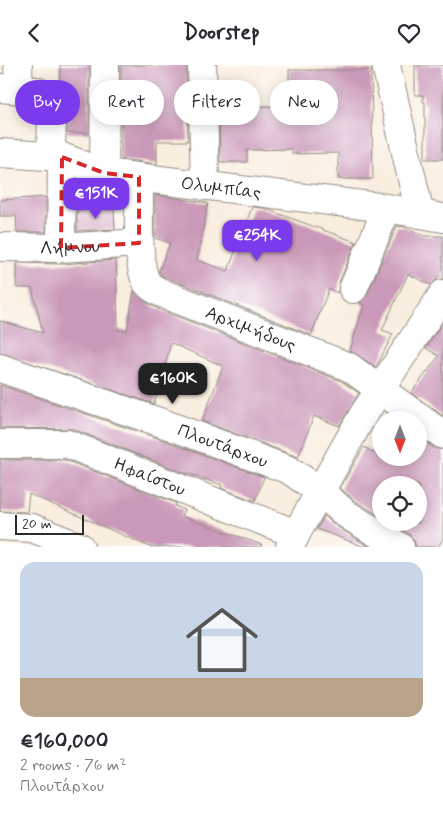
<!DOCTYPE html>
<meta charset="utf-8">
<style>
:root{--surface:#fff;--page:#f2f2f3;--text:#2b2b33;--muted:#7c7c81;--accent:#7c3aed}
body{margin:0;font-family:Mynerve,sans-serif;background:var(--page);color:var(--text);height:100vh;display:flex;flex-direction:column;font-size:19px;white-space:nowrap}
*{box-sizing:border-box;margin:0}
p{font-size:16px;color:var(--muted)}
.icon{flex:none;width:28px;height:28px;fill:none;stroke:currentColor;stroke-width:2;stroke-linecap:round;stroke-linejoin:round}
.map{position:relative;height:482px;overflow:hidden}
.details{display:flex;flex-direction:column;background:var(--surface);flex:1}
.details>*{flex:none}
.guide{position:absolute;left:15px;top:15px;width:414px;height:45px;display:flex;gap:10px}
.needle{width:32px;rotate:180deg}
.controls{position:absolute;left:372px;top:346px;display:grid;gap:10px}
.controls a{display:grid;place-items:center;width:55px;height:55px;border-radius:50%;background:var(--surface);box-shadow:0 2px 12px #0003;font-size:25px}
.scale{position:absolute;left:15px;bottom:12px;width:69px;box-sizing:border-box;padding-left:5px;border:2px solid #2b2b2b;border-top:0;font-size:14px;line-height:18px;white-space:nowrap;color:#2b2b2b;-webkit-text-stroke:4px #fff;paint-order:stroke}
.price{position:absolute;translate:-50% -42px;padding:0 11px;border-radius:10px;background:var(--accent);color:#fff;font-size:16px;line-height:32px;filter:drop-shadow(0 1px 2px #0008)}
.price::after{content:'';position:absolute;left:50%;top:30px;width:15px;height:11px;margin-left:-8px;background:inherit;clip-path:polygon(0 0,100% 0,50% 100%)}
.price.on{background:#222;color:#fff}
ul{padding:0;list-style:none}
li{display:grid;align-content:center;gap:10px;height:265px;padding:0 20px}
li span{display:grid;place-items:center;height:155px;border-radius:15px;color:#555}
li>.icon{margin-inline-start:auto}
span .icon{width:90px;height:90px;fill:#fffc;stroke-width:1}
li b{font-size:21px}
.chip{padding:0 18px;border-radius:22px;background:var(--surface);box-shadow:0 2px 12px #0003;font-size:18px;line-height:45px}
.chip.on{background:var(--accent);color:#fff}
header{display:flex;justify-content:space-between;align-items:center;height:65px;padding:0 20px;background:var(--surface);font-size:22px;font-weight:800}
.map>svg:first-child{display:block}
.building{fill:#ca98b8}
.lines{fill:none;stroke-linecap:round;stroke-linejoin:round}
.minor-casing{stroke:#928c84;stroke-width:30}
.minor{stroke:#fff;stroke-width:28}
.marked{fill:none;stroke:#d62828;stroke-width:4;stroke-dasharray:10 6;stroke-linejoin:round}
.labels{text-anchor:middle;stroke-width:4;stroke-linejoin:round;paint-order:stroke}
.street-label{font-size:18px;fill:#2b2b2b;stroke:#fff}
</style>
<header><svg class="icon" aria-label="back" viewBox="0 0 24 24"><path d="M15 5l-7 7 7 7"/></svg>Doorstep<svg class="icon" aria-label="heart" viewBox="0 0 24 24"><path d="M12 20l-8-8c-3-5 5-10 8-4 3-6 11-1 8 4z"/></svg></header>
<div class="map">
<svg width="443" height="482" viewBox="0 0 443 482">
<rect width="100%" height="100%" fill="#fff"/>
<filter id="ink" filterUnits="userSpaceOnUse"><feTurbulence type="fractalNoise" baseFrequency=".02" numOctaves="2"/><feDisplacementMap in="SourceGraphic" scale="10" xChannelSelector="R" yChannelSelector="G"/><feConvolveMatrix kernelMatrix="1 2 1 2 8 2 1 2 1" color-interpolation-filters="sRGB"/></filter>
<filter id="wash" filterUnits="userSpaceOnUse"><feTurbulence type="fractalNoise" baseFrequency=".0096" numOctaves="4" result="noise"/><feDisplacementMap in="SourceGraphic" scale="20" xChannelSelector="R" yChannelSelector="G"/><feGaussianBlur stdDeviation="1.12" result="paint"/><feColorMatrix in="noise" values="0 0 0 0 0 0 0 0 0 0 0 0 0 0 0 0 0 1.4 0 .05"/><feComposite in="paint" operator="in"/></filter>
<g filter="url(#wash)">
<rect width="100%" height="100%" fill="#f9eddd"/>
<g id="blocks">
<path class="building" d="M60 0H89V68H67L68 43 60 24Z
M121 0H186L188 76H157V99L121 94Z
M415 0H443V94H425V37H423V30H415Z
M289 5H371L373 114H338V88L292 89V84L247 85V97H220L219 42 289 41Z
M155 130 208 138 197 195 228 206 252 142 263 143 356 177 339 218 338 228 329 224 311 270 161 210 159 206 170 178 155 173Z
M46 132V167H17L16 151H0V135Z
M114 144 115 164 77 166V145Z
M397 161 405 162 425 171H443V214L436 215 431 220 408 209 382 265 393 269 376 302 350 286 364 240 360 238 367 230Z
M116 195 118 265 127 266 134 226 142 235 158 244 341 316 359 328 339 361 314 351 298 392 202 356 223 301 171 278 154 339 0 288V256L43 268 32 223H17V198L62 199Z
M443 257V351L411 328 439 291 426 283Z
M0 320 163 375 264 412 255 436 221 423 222 420 187 408V409L73 364 0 363Z
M419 372 434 383 443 385V474L438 482H416L414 475 409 469 390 458H419V420H381V452L355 436 340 423 364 382 381 392H419Z
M0 395H65L176 438 175 441 184 445 181 451 262 480 261 482H150L29 429 27 447 0 446Z
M324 451 338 462 370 482H365L317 464Z"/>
</g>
</g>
<g filter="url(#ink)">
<use href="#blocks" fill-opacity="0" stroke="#928c84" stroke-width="1"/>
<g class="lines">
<g class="minor-casing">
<g id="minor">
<path d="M18 0 19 24"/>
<path d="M202 0 205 121"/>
<path d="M386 0 420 149"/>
<path d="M0 23 36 26 48 32 52 43 51 91"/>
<path id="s1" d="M0 88 62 92 104 108 387 143 443 153"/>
<path d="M104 108 105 0"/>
<path id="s2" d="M139 112C140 135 135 203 148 219 152 224 158 226 164 229L349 302 443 370"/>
<path id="s3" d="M0 182 61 183 139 178"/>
<path d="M61 183 62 92"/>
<path d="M353 224 387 143"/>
<path id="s4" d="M0 303 168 360 289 405 320 426 346 449 400 482"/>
<path id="s5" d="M0 379H68L296 469"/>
<path d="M0 461 32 463 80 482"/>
<path d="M290 482 296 469 363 350 443 229"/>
</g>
</g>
<use href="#minor" class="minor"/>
</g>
</g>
<path class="marked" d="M62 92 104 108 139 112V178L61 183Z"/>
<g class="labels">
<g class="street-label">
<text dy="6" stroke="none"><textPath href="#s1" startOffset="225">Ολυμπίας</textPath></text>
<text dy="6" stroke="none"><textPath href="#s3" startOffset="70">Λήμνου</textPath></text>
<text dy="6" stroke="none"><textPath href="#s2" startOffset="221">Αρχιμήδους</textPath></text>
<text dy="6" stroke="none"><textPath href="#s4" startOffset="236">Πλουτάρχου</textPath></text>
<text dy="6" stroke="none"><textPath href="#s5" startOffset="156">Ηφαίστου</textPath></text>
</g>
</g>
</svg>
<div class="controls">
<a><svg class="needle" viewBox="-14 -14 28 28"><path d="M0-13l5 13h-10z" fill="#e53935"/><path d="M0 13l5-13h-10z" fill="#7c7c81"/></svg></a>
<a><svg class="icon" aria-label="locate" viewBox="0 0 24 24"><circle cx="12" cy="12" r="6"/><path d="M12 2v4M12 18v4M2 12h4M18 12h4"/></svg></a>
</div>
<div class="scale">20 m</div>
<b class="price" style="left:96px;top:155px">€151K</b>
<b class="price" style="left:257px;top:197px">€254K</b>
<b class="price on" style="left:173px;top:340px">€160K</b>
<div class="guide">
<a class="chip on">Buy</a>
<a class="chip">Rent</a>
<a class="chip">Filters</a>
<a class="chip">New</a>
</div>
</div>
<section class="details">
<ul>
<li><span style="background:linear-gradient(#c9d6e8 75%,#b9a48a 0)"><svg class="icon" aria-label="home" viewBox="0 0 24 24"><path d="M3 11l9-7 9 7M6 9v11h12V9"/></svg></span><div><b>€160,000</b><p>2 rooms · 76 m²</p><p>Πλουτάρχου</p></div></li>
</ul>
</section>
